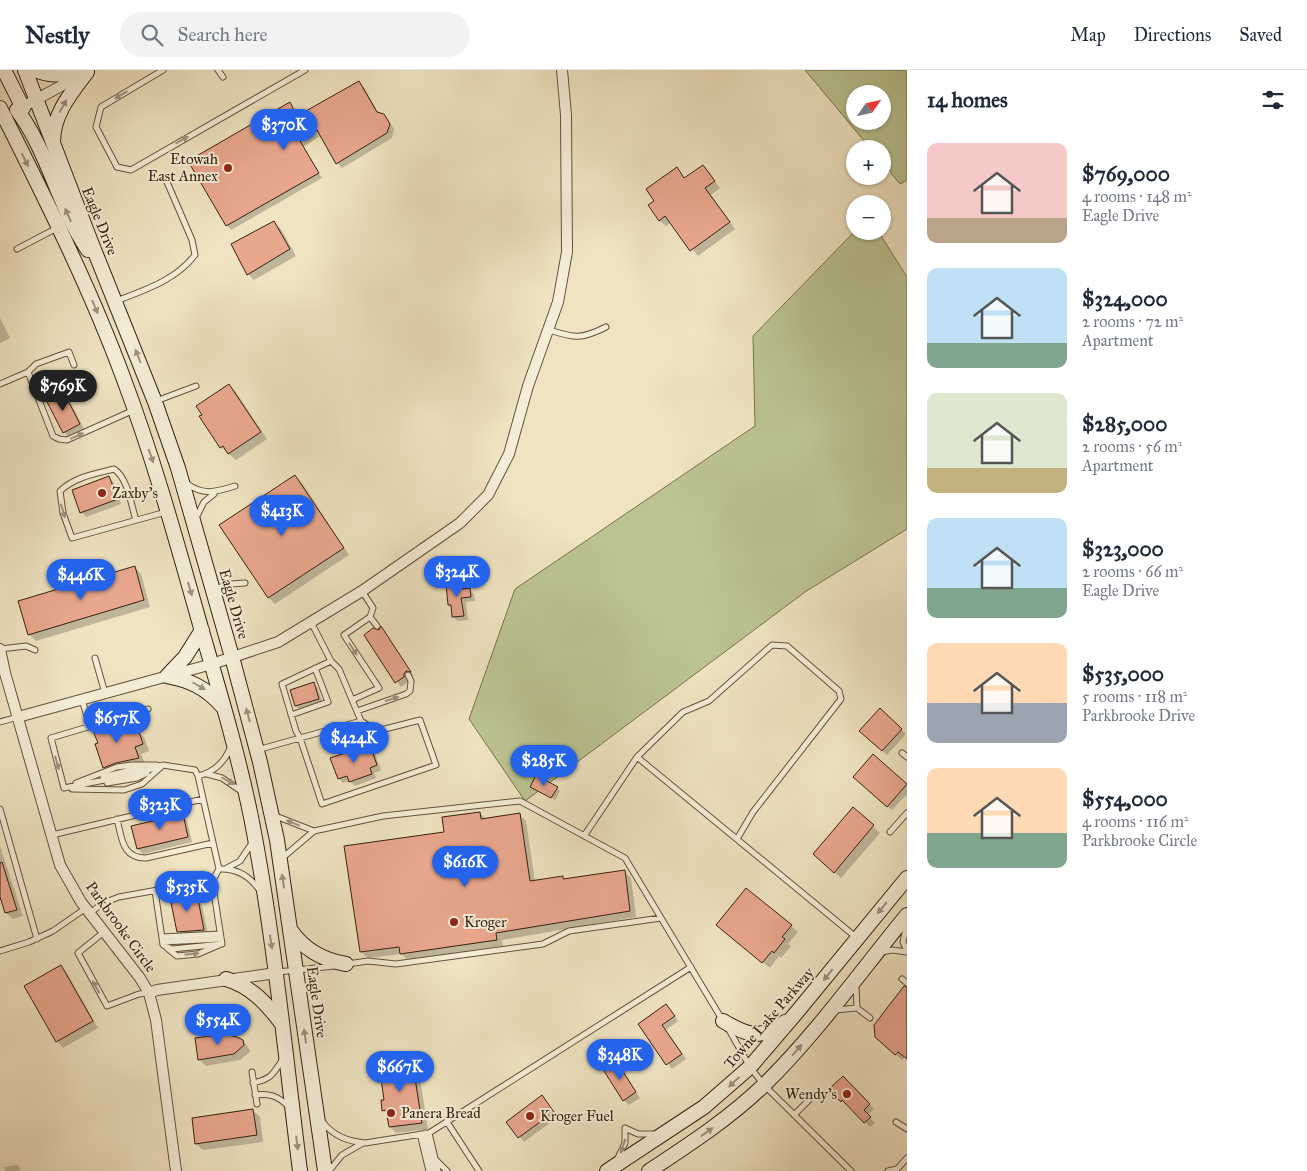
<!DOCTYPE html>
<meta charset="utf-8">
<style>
:root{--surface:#fff;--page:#f2f2f3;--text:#1f2937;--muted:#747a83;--line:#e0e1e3;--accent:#2563eb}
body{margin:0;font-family:"IM FELL Great Primer",serif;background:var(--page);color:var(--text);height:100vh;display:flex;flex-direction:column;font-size:19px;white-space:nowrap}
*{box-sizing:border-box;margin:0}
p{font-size:16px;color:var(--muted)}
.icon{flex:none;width:28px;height:28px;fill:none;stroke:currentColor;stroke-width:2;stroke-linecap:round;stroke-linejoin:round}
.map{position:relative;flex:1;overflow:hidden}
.panel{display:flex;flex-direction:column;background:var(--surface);width:400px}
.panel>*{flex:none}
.needle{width:32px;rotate:56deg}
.fabs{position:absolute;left:846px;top:15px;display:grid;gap:10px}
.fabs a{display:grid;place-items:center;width:45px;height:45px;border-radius:50%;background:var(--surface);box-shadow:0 1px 4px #0004;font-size:25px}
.price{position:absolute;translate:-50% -42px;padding:0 11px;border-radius:18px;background:var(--accent);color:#fff;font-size:16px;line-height:32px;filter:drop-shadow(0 1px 2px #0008)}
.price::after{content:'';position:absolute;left:50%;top:30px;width:15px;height:11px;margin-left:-8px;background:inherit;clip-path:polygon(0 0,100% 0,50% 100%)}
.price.selected{background:#222;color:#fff}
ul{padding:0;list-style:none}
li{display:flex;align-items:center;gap:15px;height:125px;padding:0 20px}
li span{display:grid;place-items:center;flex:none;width:140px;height:100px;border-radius:10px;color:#555}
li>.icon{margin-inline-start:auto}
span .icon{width:60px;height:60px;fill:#fffc;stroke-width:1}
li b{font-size:21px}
h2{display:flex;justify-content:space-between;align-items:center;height:60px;padding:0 20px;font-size:21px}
header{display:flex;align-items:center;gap:30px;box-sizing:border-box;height:70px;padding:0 25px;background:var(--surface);border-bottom:1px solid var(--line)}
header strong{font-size:24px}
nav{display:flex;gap:28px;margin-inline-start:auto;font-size:18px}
.search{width:350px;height:45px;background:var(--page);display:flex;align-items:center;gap:12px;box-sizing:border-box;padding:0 18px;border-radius:28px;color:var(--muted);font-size:19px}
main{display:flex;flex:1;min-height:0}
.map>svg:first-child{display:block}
.green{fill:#bbc391;stroke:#797251;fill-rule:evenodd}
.shadow{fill:#0003}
.building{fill:#e9a78e;stroke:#372011}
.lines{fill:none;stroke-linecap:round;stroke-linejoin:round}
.lane-casing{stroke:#65513d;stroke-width:7}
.street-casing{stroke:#65513d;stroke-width:12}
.secondary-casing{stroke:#372011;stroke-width:16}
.lane{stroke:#f5edd7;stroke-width:5}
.street{stroke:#f5edd7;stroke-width:10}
.secondary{stroke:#f5edd7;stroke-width:14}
.oneway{fill:#a0917e}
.poi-dot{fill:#8f2418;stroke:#f5edd7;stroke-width:2}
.labels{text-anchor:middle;stroke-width:4;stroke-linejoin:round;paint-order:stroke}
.poi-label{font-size:15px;fill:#372011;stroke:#f5edd7;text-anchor:start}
.street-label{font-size:15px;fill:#372011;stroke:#f5edd7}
</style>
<header>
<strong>Nestly</strong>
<div class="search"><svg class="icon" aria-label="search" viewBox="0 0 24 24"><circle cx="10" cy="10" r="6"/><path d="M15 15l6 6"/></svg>Search here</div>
<nav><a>Map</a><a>Directions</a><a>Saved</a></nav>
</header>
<main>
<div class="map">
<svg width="907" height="1101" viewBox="0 0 907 1101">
<rect width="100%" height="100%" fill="#efe3c1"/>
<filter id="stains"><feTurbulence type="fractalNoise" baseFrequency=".004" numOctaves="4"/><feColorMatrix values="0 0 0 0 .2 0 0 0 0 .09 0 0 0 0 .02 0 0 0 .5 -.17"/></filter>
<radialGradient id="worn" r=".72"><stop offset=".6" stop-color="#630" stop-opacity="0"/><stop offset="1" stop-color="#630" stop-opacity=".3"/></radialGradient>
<path class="green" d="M805 0H907V110L900 114 883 93 882 79H871ZM855 24H882V51H855Z
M855 161H878L907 207V459L805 522 525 731 469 649 515 519 755 356 753 266Z"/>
<path class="shadow" d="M359 12 364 17 379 44 383 45 388 50 394 59 392 68 342 98 337 93 322 65 303 77 322 108 231 160 227 155 290 34 299 46Z
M703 96 720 118 711 125 735 159 698 186 672 152 666 156 659 150 656 131 676 99 686 109Z
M274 152 281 159 296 186 254 210 248 204Z
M0 248 10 268 0 273Z
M229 315 236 322 267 369 236 390 221 377Z
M64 325 69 329 84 359 68 367 64 362 61 326Z
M295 406 302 413 349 485 275 534 269 528 221 455Z
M109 408 114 413 121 434 86 447 82 442Z
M135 498 141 504 150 537 36 571 29 564Z
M462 513 467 519H469L474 524 475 531 466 532 468 550 458 551 453 547 452 538 450 535Z
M381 558 414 606H411L408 610V612L401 617 365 565 378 562Z
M314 614 317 617 322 632 299 639 296 636 292 621Z
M880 640 906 664 887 685 866 665Z
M127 651 133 658 135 662 138 661 144 667 149 681 141 684 145 694 123 699 111 703 105 697Z
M370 676 374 681 381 700 374 703 376 708 355 716 350 711 343 713 339 708Z
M873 686 907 716V724L892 740 859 712Z
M557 718 560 721 555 730 535 719Z
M853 739 880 763 841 808 821 791Z
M480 743 486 749 520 745 526 751 535 811 562 807 565 810 625 802 631 808 636 847 502 870 503 876 408 890 401 884 368 888 361 882 445 763Z
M183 745 187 750 192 772 143 784 138 779 133 757Z
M0 776 23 846 13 849 6 843 0 823Z
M191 823 202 835 208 864 183 866 178 861 179 833Z
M717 855 791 856 798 862 788 874 791 876 781 888 779 886 770 898Z
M61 896 67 903 98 958 63 978 57 971Z
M907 922V989L905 987 902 990 884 974Z
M671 940 678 951 666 960 686 989 672 999 639 954Z
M243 971 249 978 250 982 240 990 206 996 199 989Z
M412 990 418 997 428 1059 396 1063 390 1057 388 1045 383 1040 385 1031Z
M617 994 640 1028 629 1035 624 1030Z
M843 1008 874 1039 867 1045 875 1053 870 1057 848 1034 846 1035 831 1019Z
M542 1027 558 1047 524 1072 508 1052Z
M253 1041 260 1047 263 1072 203 1080 196 1074Z
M18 1095 21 1101H5L4 1097Z"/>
<path class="building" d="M359 11 377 42 384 44 390 54 387 63 336 94 317 60 300 71 319 103 226 156 188 91 290 32 297 46Z
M703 95 715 111 705 118 730 152 690 181 665 146 659 151 648 135 654 131 646 119 677 97 684 108Z
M274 151 290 179 247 205 231 174Z
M229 314 261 362 228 384 223 376 220 378 199 346 202 345 196 336Z
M58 321 60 325 64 323 80 354 63 363 45 328Z
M295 405 344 478 268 528 219 455Z
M109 406 118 429 80 443 72 420Z
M135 496 144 530 28 565 18 531Z
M462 512 463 519 470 518 471 527 461 528 464 546 452 547 451 535H448L446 514Z
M381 556 411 602 406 601 404 604V607L395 613 364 565 373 558 379 560Z
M314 612 319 629 295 636 290 620Z
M880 638 902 659 882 681 859 661Z
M127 650 131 662 138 659 143 674 135 677 139 688 116 693 103 698 95 674 98 673 93 661Z
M370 675 377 695 370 698 372 704 349 712 347 706 338 709 330 688Z
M873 684 907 714 887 737 853 707Z
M536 705 558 717 551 728 530 717Z
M853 737 874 755 834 803 813 784Z
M480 742 481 749 520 743 530 811 563 806V809L625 800 630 841 496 863 497 870 400 884 399 877 360 882 344 776 444 762 442 747Z
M183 744 188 767 137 779 131 756Z
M2 792 17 840 5 843 0 827V793Z
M746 818 792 855 782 867 785 869 774 883 772 881 762 893 716 855Z
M191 821 193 830 198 829 204 860 177 862 171 833 178 832 176 824Z
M61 895 93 951 56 972 24 916Z
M904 916 907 917V989L898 982 895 985 875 967 874 955Z
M666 934 675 946 662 955 682 984 666 995 638 954Z
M224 964 237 967 243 970 244 975 234 984 198 990 195 968Z
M412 989 422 1053 389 1057 386 1040 382 1041 381 1030H384L379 994Z
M617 992 636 1022 623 1031 604 1001Z
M843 1006 870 1034 864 1040 871 1047 864 1053 842 1030 841 1032 829 1019Z
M542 1025 554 1042 518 1068 506 1052Z
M253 1039 257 1065 195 1074 192 1048Z"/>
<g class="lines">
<g class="lane-casing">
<path id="lane" d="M163 0 101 37 96 57 117 97 131 100 305 0
M218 0 223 7
M17 179 57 158
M116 231C145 220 176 210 195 185L192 170 167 112
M549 260C575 268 580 270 606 257
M74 295 69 282 36 294 28 302 53 366 59 369 67 370 134 340
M0 314 28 302
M156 331 196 316
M186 413C203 426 216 422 235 416
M196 448 204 432 214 424
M136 450C131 435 128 408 114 399 94 404 75 407 60 421L63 443 72 468 166 442
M214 519 231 514 245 513
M370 547 377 556
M0 579 26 576 35 580
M95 588 105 623
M331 591 339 599 361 651
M82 630 90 656
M352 630 379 618 344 565 370 547 373 538 362 521
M357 641 406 624 410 621 411 611 408 605
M291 645 328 632 315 598
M0 652 18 647
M257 680 361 651 377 661 420 650 436 695 322 734 300 668 296 661 282 614 331 591 311 552
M902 683 907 687
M637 687 683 642 709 631 772 575 787 576 839 621 841 629 753 742 737 769
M207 704 222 708 241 721
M198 706C215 702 225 692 231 676
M103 707 143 697
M76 713 117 697 132 695H157
M107 713 137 708 147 703
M72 719 124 720 142 714 161 697
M0 739 37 869
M273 745 314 761
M117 749C122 769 122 788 146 788L213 773
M890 762 907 743
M52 765 203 729
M584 766 637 687 857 868
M281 789 314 761 383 746 520 731 625 788 723 951
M227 798 240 791 252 773
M219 799C236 798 250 806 260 821
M212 810 222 874
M155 821 163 875 172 879 222 874
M90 843 103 833 119 827 213 810 219 799 198 706 195 700 163 695 135 704 64 718 51 668 148 639
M907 853 903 872 907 881
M104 862 78 883 107 936 139 924 149 923
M162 867 220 864
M163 872 221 869
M167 878 177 886 198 884 219 875
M0 881 29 872 53 861 86 838
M882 882 892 880 907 882
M347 894 368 891 396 894 543 874 569 861 661 848
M278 902 334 896
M902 909 907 913
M857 938 870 948
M835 940 857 938 856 916
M728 958 750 997 764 1015 851 1101
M252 1002 257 1034
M253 1013C272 1009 273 1004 283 989
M255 1025C269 1023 278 1026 288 1036
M794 1045 814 1025
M322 1051C333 1066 347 1071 365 1073L429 1063 691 897
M447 1052 479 1101
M896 1052 907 1059
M425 1063 433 1101
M429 1063 438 1101
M420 1064 429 1101
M435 1089 447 1101
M617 1090 625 1073V1058L638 1064H656
M329 1101 342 1085 363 1073
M888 1101 897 1099 907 1088"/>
</g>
<g class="street-casing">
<path id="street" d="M17 40 83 4
M0 579 5 603 60 795 81 832 140 908 149 923 156 950 176 1101
M18 647 212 594 278 572 362 521 460 453 488 425 509 384 528 316 558 232 567 182 566 45 562 0
M149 923 157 920 276 903"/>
</g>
<g class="secondary-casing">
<path id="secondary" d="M4 0 23 38
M25 0 91 172 155 332 178 398 232 587 260 692 277 770 325 1101
M36 0C51 8 70 3 87 2
M0 38C44 126 89 215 123 307 154 389 177 473 201 558 219 620 238 683 251 747 274 864 285 983 300 1101
M17 40C48 81 58 136 88 180
M53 72C53 44 71 23 87 2
M167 606C190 610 206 618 222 636
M167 606 185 587 202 560
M290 859C303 879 323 890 346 894
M226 909C251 916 267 934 282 954
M723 951C748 966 760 970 785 952
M607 1101 704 1037 750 997 797 942 907 808
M649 1101C690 1074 730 1048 765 1014 816 964 861 901 907 845"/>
</g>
<use href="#lane" class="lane"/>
<use href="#street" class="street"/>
<use href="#secondary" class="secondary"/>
</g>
<defs><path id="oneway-solid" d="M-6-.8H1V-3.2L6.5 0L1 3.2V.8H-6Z" transform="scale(1.25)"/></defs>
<g class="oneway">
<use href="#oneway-solid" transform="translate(121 25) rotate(149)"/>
<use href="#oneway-solid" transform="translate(63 36) rotate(-61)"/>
<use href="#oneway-solid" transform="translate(182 70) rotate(-30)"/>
<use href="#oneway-solid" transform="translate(25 90) rotate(64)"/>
<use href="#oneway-solid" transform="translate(68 145) rotate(-114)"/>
<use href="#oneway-solid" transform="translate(95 237) rotate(67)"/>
<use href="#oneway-solid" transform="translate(138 286) rotate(-111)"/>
<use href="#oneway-solid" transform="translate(77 366) rotate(-23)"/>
<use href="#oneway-solid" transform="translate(151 386) rotate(71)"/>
<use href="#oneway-solid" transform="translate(63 441) rotate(74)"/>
<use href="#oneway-solid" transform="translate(190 519) rotate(74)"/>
<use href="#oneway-solid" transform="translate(353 579) rotate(57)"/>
<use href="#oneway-solid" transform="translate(199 616) rotate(30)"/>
<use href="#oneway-solid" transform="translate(392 629) rotate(-18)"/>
<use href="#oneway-solid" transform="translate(248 645) rotate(-105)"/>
<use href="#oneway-solid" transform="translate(57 693) rotate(75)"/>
<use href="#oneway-solid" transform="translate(228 711) rotate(30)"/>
<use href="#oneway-solid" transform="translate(293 753) rotate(-158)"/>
<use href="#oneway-solid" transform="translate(283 811) rotate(-98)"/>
<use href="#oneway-solid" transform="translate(882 838) rotate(129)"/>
<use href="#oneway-solid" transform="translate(271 872) rotate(81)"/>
<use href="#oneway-solid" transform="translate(192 884) rotate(-6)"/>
<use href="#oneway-solid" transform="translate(828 905) rotate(129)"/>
<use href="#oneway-solid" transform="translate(96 917) rotate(-119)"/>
<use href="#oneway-solid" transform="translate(305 966) rotate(-98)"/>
<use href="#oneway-solid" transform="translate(797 980) rotate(-49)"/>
<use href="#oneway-solid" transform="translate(734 1012) rotate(137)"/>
<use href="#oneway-solid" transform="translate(707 1062) rotate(-36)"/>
<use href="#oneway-solid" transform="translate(297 1073) rotate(83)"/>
<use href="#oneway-solid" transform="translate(623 1076) rotate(109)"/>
</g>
<g class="poi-dot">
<circle cx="228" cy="98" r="5"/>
<circle cx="102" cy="423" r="5"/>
<circle cx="454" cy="852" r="5"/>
<circle cx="847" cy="1024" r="5"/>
<circle cx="391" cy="1043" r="5"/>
<circle cx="530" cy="1046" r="5"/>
</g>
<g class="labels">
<g class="poi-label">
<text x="218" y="94" text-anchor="end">Etowah<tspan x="218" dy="17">East Annex</tspan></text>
<text x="112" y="428">Zaxby's</text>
<text x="464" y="857">Kroger</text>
<text x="837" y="1029" text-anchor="end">Wendy's</text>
<text x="401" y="1048">Panera Bread</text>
<text x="540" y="1051">Kroger Fuel</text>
</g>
<g class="street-label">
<text transform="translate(100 151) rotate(68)" y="5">Eagle Drive</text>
<text transform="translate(234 534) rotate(74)" y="5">Eagle Drive</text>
<text transform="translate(121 857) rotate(54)" y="5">Parkbrooke Circle</text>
<text transform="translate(317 932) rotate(82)" y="5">Eagle Drive</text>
<text transform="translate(769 948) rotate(-49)" y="5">Towne Lake Parkway</text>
</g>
</g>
<rect width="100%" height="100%" filter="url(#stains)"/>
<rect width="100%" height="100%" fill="url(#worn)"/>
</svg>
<div class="fabs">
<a><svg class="needle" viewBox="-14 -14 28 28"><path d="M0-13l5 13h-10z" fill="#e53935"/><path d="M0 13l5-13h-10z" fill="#747a83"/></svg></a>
<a>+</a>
<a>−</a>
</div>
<b class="price" style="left:284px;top:81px">$370K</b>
<b class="price selected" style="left:63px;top:342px">$769K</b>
<b class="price" style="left:282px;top:467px">$413K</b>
<b class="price" style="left:457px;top:528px">$324K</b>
<b class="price" style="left:81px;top:531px">$446K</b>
<b class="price" style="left:117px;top:674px">$657K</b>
<b class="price" style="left:354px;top:694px">$424K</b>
<b class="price" style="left:544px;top:717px">$285K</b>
<b class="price" style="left:160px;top:761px">$323K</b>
<b class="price" style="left:465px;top:818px">$616K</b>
<b class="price" style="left:187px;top:843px">$535K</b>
<b class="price" style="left:218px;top:976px">$554K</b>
<b class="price" style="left:620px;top:1011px">$348K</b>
<b class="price" style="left:400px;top:1023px">$667K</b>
</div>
<section class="panel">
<h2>14 homes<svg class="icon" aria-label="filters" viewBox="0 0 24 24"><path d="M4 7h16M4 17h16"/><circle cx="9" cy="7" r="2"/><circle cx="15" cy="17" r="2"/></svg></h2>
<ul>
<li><span style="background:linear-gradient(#f6c9c9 75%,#b9a48a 0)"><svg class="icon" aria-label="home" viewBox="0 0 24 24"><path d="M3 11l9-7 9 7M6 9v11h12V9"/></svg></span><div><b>$769,000</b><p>4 rooms · 148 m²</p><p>Eagle Drive</p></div></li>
<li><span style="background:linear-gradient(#bfe0f5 75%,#7fa58c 0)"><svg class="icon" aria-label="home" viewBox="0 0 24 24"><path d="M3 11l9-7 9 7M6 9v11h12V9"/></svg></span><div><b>$324,000</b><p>2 rooms · 72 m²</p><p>Apartment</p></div></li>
<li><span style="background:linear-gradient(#dfe7d0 75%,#c2b280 0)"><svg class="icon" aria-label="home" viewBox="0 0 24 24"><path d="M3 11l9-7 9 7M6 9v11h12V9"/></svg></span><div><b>$285,000</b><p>2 rooms · 56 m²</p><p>Apartment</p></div></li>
<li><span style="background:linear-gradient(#bfe0f5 70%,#7fa58c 0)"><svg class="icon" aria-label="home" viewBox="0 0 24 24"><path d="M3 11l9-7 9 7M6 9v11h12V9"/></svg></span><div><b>$323,000</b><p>2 rooms · 66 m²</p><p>Eagle Drive</p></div></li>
<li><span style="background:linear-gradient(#ffd9b3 60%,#9aa5b1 0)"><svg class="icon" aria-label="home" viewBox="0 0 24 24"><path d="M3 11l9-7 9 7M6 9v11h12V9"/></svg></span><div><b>$535,000</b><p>5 rooms · 118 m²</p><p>Parkbrooke Drive</p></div></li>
<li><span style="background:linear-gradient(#ffd9b3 65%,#7fa58c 0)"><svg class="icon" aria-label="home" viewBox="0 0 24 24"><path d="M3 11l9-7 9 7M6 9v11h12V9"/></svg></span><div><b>$554,000</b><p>4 rooms · 116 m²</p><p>Parkbrooke Circle</p></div></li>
</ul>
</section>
</main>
